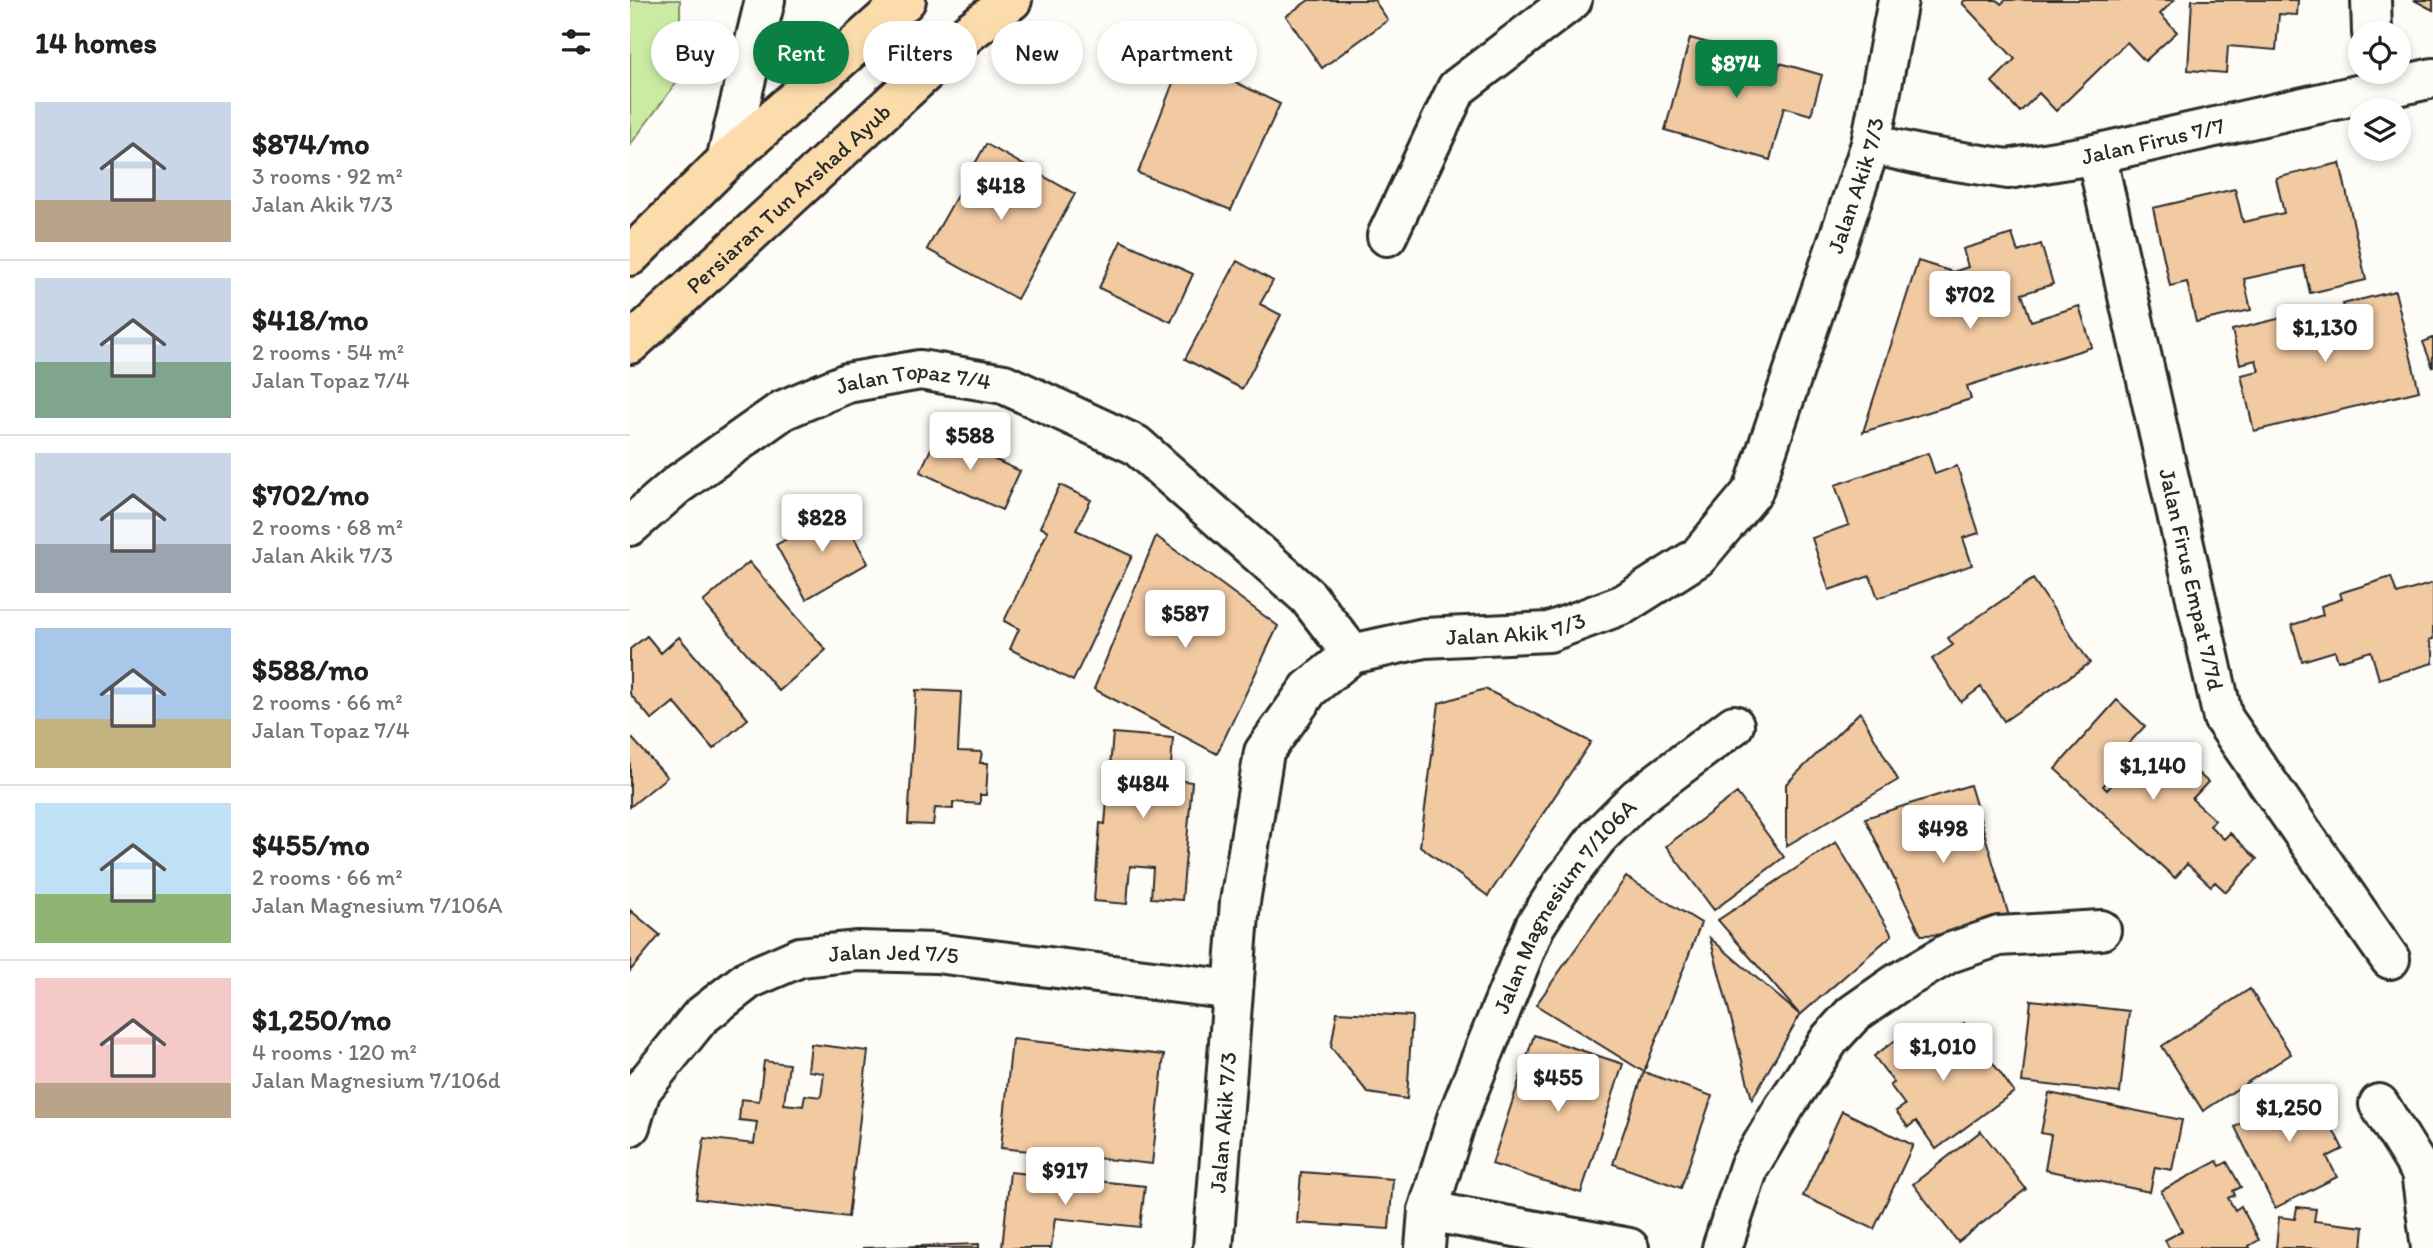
<!DOCTYPE html>
<meta charset="utf-8">
<style>
:root{--surface:#fff;--page:#f6f6f6;--text:#202124;--muted:#757577;--line:#e0e0e0;--accent:#0b8043}
body{margin:0;font-family:Itim,sans-serif;background:var(--page);color:var(--text);height:100vh;display:flex;flex-direction:column;font-size:26px;white-space:nowrap}
*{box-sizing:border-box;margin:0}
p{font-size:23px;color:var(--muted)}
.icon{flex:none;width:38px;height:38px;fill:none;stroke:currentColor;stroke-width:2;stroke-linecap:round;stroke-linejoin:round}
.map{position:relative;flex:1;overflow:hidden}
.details{display:flex;flex-direction:column;background:var(--surface);width:630px}
.details>*{flex:none}
.banner{position:absolute;left:21px;top:21px;width:665px;height:63px;display:flex;gap:14px}
.tools{position:absolute;left:1718px;top:21px;display:grid;gap:14px}
.tools a{display:grid;place-items:center;width:63px;height:63px;border-radius:50%;background:var(--surface);box-shadow:0 4px 10px #0003;font-size:35px}
.price{position:absolute;translate:-50% -60px;padding:0 16px;border-radius:7px;background:#fff;color:#222;font-size:23px;line-height:46px;filter:drop-shadow(0 2px 4px #0008)}
.price::after{content:'';position:absolute;left:50%;top:42px;width:21px;height:16px;margin-left:-10px;background:inherit;clip-path:polygon(0 0,100% 0,50% 100%)}
.price.current{background:var(--accent);color:#fff}
ul{padding:0;list-style:none}
li{display:flex;align-items:center;gap:21px;height:175px;padding:0 35px}
li+li{border-top:2px solid var(--line)}
li span{display:grid;place-items:center;flex:none;width:196px;height:140px;border-radius:0px;color:#555}
li>.icon{margin-inline-start:auto}
span .icon{width:84px;height:84px;fill:#fffc;stroke-width:1}
li b{font-size:30px}
h2{display:flex;justify-content:space-between;align-items:center;height:84px;padding:0 35px;font-size:30px}
.tag{padding:0 24px;border-radius:32px;background:var(--surface);box-shadow:0 4px 10px #0003;font-size:24px;line-height:63px}
.tag.current{background:var(--accent);color:#fff}
main{display:flex;flex:1;min-height:0}
.map>svg:first-child{display:block}
.green{fill:#cbeba3;stroke:#7b8b67;stroke-width:2}
.building{fill:#f2caa2;stroke:#2b2b2b;stroke-width:2}
.lines{fill:none;stroke-linecap:round;stroke-linejoin:round}
.minor-casing{stroke:#2b2b2b;stroke-width:44}
.major-casing{stroke:#2b2b2b;stroke-width:44}
.minor{stroke:#fdfcf7;stroke-width:38}
.major{stroke:#fddcac;stroke-width:38}
.labels{text-anchor:middle;stroke-width:5;stroke-linejoin:round;paint-order:stroke}
.street-label{font-size:23px;fill:#2b2b2b;stroke:#fdfcf7}
</style>
<main>
<section class="details">
<h2>14 homes<svg class="icon" aria-label="filters" viewBox="0 0 24 24"><path d="M4 7h16M4 17h16"/><circle cx="9" cy="7" r="2"/><circle cx="15" cy="17" r="2"/></svg></h2>
<ul>
<li><span style="background:linear-gradient(#c9d6e8 70%,#b9a48a 0)"><svg class="icon" aria-label="home" viewBox="0 0 24 24"><path d="M3 11l9-7 9 7M6 9v11h12V9"/></svg></span><div><b>$874/mo</b><p>3 rooms · 92 m²</p><p>Jalan Akik 7/3</p></div></li>
<li><span style="background:linear-gradient(#c9d6e8 60%,#7fa58c 0)"><svg class="icon" aria-label="home" viewBox="0 0 24 24"><path d="M3 11l9-7 9 7M6 9v11h12V9"/></svg></span><div><b>$418/mo</b><p>2 rooms · 54 m²</p><p>Jalan Topaz 7/4</p></div></li>
<li><span style="background:linear-gradient(#c9d6e8 65%,#9aa5b1 0)"><svg class="icon" aria-label="home" viewBox="0 0 24 24"><path d="M3 11l9-7 9 7M6 9v11h12V9"/></svg></span><div><b>$702/mo</b><p>2 rooms · 68 m²</p><p>Jalan Akik 7/3</p></div></li>
<li><span style="background:linear-gradient(#a9c7e8 65%,#c2b280 0)"><svg class="icon" aria-label="home" viewBox="0 0 24 24"><path d="M3 11l9-7 9 7M6 9v11h12V9"/></svg></span><div><b>$588/mo</b><p>2 rooms · 66 m²</p><p>Jalan Topaz 7/4</p></div></li>
<li><span style="background:linear-gradient(#bfe0f5 65%,#8fb573 0)"><svg class="icon" aria-label="home" viewBox="0 0 24 24"><path d="M3 11l9-7 9 7M6 9v11h12V9"/></svg></span><div><b>$455/mo</b><p>2 rooms · 66 m²</p><p>Jalan Magnesium 7/106A</p></div></li>
<li><span style="background:linear-gradient(#f6c9c9 75%,#b9a48a 0)"><svg class="icon" aria-label="home" viewBox="0 0 24 24"><path d="M3 11l9-7 9 7M6 9v11h12V9"/></svg></span><div><b>$1,250/mo</b><p>4 rooms · 120 m²</p><p>Jalan Magnesium 7/106d</p></div></li>
</ul>
</section>
<div class="map">
<svg width="1803" height="1248" viewBox="0 0 1803 1248">
<rect width="100%" height="100%" fill="#fdfcf7"/>
<filter id="ink" filterUnits="userSpaceOnUse"><feTurbulence type="fractalNoise" baseFrequency=".0143" numOctaves="2"/><feDisplacementMap in="SourceGraphic" scale="14" xChannelSelector="R" yChannelSelector="G"/><feConvolveMatrix kernelMatrix="1 2 1 2 8 2 1 2 1" color-interpolation-filters="sRGB"/></filter>
<g filter="url(#ink)">
<path class="green" d="M0 0H50V78L0 145Z"/>
<path class="building" d="M679 0H744L758 20 692 68 656 16Z
M1335 0H1367L1371 4 1376 0H1544L1530 14 1547 32 1515 61 1497 42 1426 111 1409 93 1390 112 1362 82 1385 59 1332 3Z
M1562 0H1668L1667 15 1649 14 1646 50 1598 46 1596 73 1558 70Z
M1784 0H1803V10Z
M1060 38 1111 52 1105 72 1144 83 1150 63 1192 75 1181 115 1154 107 1140 160 1035 130Z
M548 70 591 75 650 104 601 210 508 173Z
M356 144 445 194 387 299 297 249Z
M1710 163 1736 280 1680 293 1674 266 1614 279 1621 310 1566 322 1557 282 1540 286 1523 208 1605 189 1613 222 1654 213 1646 178Z
M1382 234 1388 252 1411 244 1423 284 1392 294 1401 321 1449 306 1462 347 1337 386 1341 399 1233 432 1288 261 1323 272 1338 267 1333 249Z
M491 241 563 274 541 322 469 288Z
M607 261 643 281 630 304 651 315 612 389 555 359Z
M1765 291 1789 391 1624 431 1611 375 1629 371 1626 360 1610 364 1602 330 1680 311 1689 346 1721 339 1713 304Z
M1803 338V368L1793 342Z
M308 434 390 471 372 510 290 472Z
M1298 453 1305 474 1327 466 1349 533 1333 538 1342 565 1248 598 1240 576 1199 590 1182 538 1219 525 1205 485Z
M430 485 461 500 446 530 502 556 443 681 380 649 389 629 374 621 418 531 410 527Z
M209 510 238 563 176 599 146 545Z
M526 536 648 626 587 754 464 689Z
M119 562 196 650 149 691 73 602Z
M1761 577 1767 594 1803 583V639L1799 640 1803 652V663L1749 679 1741 651 1708 661 1705 651 1672 661 1662 625 1693 615 1691 606 1712 599 1710 593Z
M1403 579 1460 663 1374 721 1351 687 1331 702 1302 659 1323 645 1318 638Z
M17 636 31 653 49 637 118 719 83 749 44 702 22 720 0 694V649Z
M855 689 961 742 858 896 790 846 809 703Z
M286 690 331 692 328 751 352 752 350 763H358L356 795H350V804L323 802V809L305 808 303 825 278 824Z
M1487 700 1515 726 1488 755 1495 762 1473 786 1477 790 1515 749 1541 773 1553 760 1578 782 1562 799 1585 820 1580 826 1594 839 1600 833 1627 859 1596 892 1585 882 1581 886 1557 864 1545 878 1425 769Z
M1230 712 1268 780 1156 846V784Z
M483 733 543 738 540 779 562 782 552 900 521 898 523 868 500 866 497 904 464 901 470 823 475 824Z
M0 736 37 777 0 807Z
M1340 785 1384 933 1291 935 1235 818Z
M1107 793 1154 857 1084 910 1036 846Z
M1206 842 1262 935 1170 1015 1088 920Z
M996 877 1071 923 1014 1072 906 1005Z
M0 910 30 935 0 971Z
M1080 938 1170 1015 1122 1099Z
M1620 989 1661 1054 1573 1111 1532 1046Z
M1401 1000 1499 1011 1490 1093 1392 1082Z
M707 1012 782 1016 777 1099 738 1093 701 1047Z
M1334 1023 1384 1092 1306 1149 1286 1121 1278 1127 1266 1111 1275 1105 1260 1085 1264 1083 1244 1056 1281 1029 1309 1069 1315 1064 1308 1054 1319 1046 1313 1038Z
M904 1035 993 1064 951 1193 862 1164Z
M382 1039 534 1055 522 1164 371 1148Z
M181 1044 238 1051 218 1217 66 1199 74 1138 124 1144 127 1122 109 1120 111 1099 129 1101 134 1061 159 1064 154 1104 173 1106 175 1095 191 1097 194 1073 178 1071Z
M1014 1072 1082 1096 1051 1188 983 1164Z
M1682 1087 1713 1149 1697 1157 1707 1177 1645 1208 1605 1127 1619 1119 1612 1104 1639 1090 1647 1105Z
M1419 1093 1552 1120 1542 1170 1525 1167 1520 1192 1415 1170 1421 1135 1411 1133Z
M1212 1111 1283 1145 1244 1229 1173 1196Z
M1351 1131 1396 1189 1328 1242 1283 1184Z
M1587 1161 1590 1166 1597 1162 1611 1187 1603 1191 1605 1195 1598 1198 1605 1210 1611 1206 1629 1240 1619 1246 1620 1248H1539L1535 1240 1552 1231 1531 1191Z
M380 1172 515 1186 510 1227 425 1218 421 1248H372Z
M671 1172 763 1179 759 1229 667 1223Z
M1667 1207 1686 1209 1684 1221 1734 1227 1732 1248H1646L1649 1217 1665 1219Z
M349 1244V1248H232Z"/>
<g class="lines">
<g class="minor-casing">
<g id="minor">
<path d="M1741 0 1742 33"/>
<path id="s1" d="M1241 144 1294 156 1378 169 1456 156 1803 78"/>
<path id="s2" d="M1466 154 1593 718 1760 959"/>
<path d="M96 161 135 0"/>
<path d="M757 236 827 88 942 0"/>
<path id="s3" d="M0 526 47 485 153 410 217 383 290 370 374 384 506 445 678 597 722 654"/>
<path d="M1749 1104 1791 1172 1801 1248"/>
<path id="s4" d="M0 1126 11 1090 70 1017 119 979 170 957 228 951 306 953 603 990"/>
<path d="M798 1211 999 1248"/>
<path id="s5" d="M583 1248 610 902 634 752 679 689 722 654 794 638 919 632 994 604 1068 557 1123 491 1241 144 1268 0"/>
<path id="s6" d="M795 1248 798 1211 827 1118 905 926 932 884 968 837 1007 798 1104 725"/>
<path d="M1092 1248 1119 1167 1155 1106 1200 1039 1223 1014 1266 984 1319 953 1369 936 1471 930"/>
</g>
</g>
<g class="major-casing">
<g id="major">
<path d="M0 256 96 161 276 0"/>
<path id="s7" d="M0 344 339 32 382 0"/>
</g>
</g>
<use href="#minor" class="minor"/>
<use href="#major" class="major"/>
</g>
</g>
<g class="labels">
<g class="street-label">
<text dy="8" stroke="none"><textPath href="#s1" startOffset="287">Jalan Firus 7/7</textPath></text>
<text dy="8" stroke="none"><textPath href="#s5" startOffset="1407">Jalan Akik 7/3</textPath></text>
<text dy="8" stroke="none"><textPath href="#s7" startOffset="215">Persiaran Tun Arshad Ayub</textPath></text>
<text dy="8" stroke="none"><textPath href="#s3" startOffset="329">Jalan Topaz 7/4</textPath></text>
<text dy="8" stroke="none"><textPath href="#s2" startOffset="436">Jalan Firus Empat 7/7d</textPath></text>
<text dy="8" stroke="none"><textPath href="#s5" startOffset="798">Jalan Akik 7/3</textPath></text>
<text dy="8" stroke="none"><textPath href="#s6" startOffset="374">Jalan Magnesium 7/106A</textPath></text>
<text dy="8" stroke="none"><textPath href="#s4" startOffset="343">Jalan Jed 7/5</textPath></text>
<text dy="8" stroke="none"><textPath href="#s5" startOffset="126">Jalan Akik 7/3</textPath></text>
</g>
</g>
</svg>
<div class="tools">
<a><svg class="icon" aria-label="locate" viewBox="0 0 24 24"><circle cx="12" cy="12" r="6"/><path d="M12 2v4M12 18v4M2 12h4M18 12h4"/></svg></a>
<a><svg class="icon" aria-label="layers" viewBox="0 0 24 24"><path d="M12 4l9 5-9 5-9-5zM3 14l9 5 9-5"/></svg></a>
</div>
<b class="price current" style="left:1106px;top:100px">$874</b>
<b class="price" style="left:371px;top:222px">$418</b>
<b class="price" style="left:1340px;top:331px">$702</b>
<b class="price" style="left:1695px;top:364px">$1,130</b>
<b class="price" style="left:340px;top:472px">$588</b>
<b class="price" style="left:192px;top:554px">$828</b>
<b class="price" style="left:555px;top:650px">$587</b>
<b class="price" style="left:1523px;top:802px">$1,140</b>
<b class="price" style="left:513px;top:820px">$484</b>
<b class="price" style="left:1313px;top:865px">$498</b>
<b class="price" style="left:1313px;top:1083px">$1,010</b>
<b class="price" style="left:928px;top:1114px">$455</b>
<b class="price" style="left:1659px;top:1144px">$1,250</b>
<b class="price" style="left:435px;top:1207px">$917</b>
<div class="banner">
<a class="tag">Buy</a>
<a class="tag current">Rent</a>
<a class="tag">Filters</a>
<a class="tag">New</a>
<a class="tag">Apartment</a>
</div>
</div>
</main>
